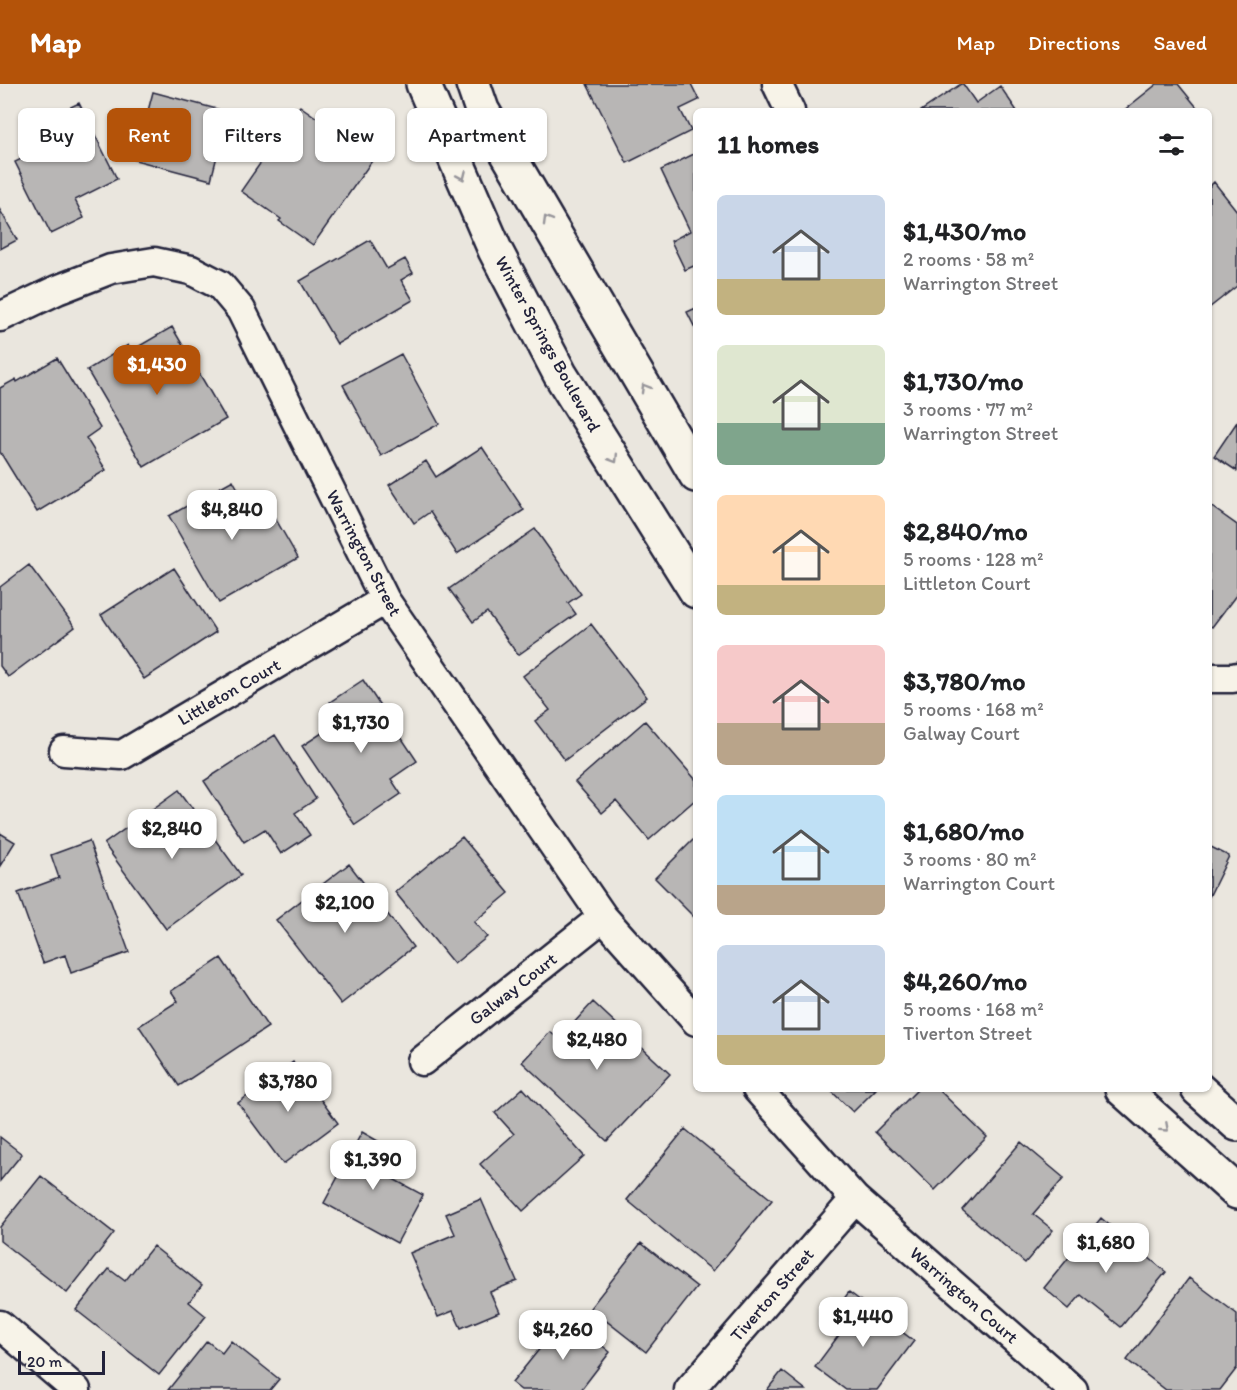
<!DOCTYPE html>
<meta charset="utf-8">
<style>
:root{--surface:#fff;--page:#f2f2f2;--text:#202124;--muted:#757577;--accent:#b45309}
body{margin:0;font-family:Itim,sans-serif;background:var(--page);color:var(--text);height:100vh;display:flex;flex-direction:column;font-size:22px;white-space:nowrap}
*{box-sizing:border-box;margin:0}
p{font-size:20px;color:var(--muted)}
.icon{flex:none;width:33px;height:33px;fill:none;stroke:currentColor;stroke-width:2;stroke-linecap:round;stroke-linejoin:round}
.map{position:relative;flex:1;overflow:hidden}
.drawer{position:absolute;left:693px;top:24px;width:519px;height:984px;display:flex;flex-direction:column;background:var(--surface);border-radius:9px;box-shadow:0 2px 4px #0004}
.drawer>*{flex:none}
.banner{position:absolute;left:18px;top:24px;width:570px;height:54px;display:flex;gap:12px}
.scale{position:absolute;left:18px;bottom:15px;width:87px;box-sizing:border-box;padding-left:6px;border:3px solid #22223b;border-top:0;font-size:16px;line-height:21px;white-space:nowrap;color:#22223b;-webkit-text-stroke:4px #f7f3e8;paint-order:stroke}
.price{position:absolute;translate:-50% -51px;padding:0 14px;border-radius:12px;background:#fff;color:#222;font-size:20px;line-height:39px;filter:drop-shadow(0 2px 3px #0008)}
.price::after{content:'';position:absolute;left:50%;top:36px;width:18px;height:14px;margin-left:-9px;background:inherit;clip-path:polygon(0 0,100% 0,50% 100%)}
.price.current{background:var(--accent);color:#fff}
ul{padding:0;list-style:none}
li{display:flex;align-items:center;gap:18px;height:150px;padding:0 24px}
li span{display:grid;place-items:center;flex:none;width:168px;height:120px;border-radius:9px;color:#555}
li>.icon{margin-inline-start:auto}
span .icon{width:72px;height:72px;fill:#fffc;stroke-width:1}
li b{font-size:26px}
h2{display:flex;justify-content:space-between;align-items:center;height:72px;padding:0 24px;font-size:26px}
.chip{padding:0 21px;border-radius:9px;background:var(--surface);box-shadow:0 2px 4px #0004;font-size:21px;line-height:54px}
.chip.current{background:var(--accent);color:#fff}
header{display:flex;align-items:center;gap:36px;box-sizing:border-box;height:84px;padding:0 30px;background:var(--accent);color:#fff}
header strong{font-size:28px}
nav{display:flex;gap:33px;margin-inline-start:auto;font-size:21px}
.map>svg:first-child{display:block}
.building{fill:#b8b6b5;stroke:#22223b;stroke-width:1.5}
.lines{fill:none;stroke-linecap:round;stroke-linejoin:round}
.street-casing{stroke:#22223b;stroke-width:33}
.secondary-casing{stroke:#22223b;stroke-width:38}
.street{stroke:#f7f3e8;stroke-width:28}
.secondary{stroke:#f7f3e8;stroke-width:33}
.oneway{stroke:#97959a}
.labels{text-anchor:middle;stroke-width:4.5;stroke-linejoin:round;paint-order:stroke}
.street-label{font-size:18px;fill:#22223b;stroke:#f7f3e8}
</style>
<header>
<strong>Map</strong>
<nav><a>Map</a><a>Directions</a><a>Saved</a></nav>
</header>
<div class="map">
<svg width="1237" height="1306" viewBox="0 0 1237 1306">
<rect width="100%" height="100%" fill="#eae6de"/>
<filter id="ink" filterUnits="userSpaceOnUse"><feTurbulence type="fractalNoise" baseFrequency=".0167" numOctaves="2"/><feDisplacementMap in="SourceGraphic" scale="12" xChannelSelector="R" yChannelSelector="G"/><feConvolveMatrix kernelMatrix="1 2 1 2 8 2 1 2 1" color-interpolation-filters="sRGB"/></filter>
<g filter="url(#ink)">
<path class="building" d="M587 0H691L699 16 680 25 691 47 627 79Z
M961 0H963L976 19 1000 2 1017 27H921Z
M1157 0H1178L1200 27H1123Z
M153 8 228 28 211 96 135 76Z
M79 19 117 95 75 116 84 134 51 150 15 78 42 65 31 42Z
M300 22 374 74 313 161 279 137 281 135 241 107Z
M696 69V181L685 186 671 157 690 147 661 86Z
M1214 98 1237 127V202L1209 224V103Z
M0 126 17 156 0 165Z
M370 156 387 185 405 175 413 189 401 196 413 216 337 260 300 197Z
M696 224V246L687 228Z
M172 243 226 335 144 383 87 286 128 261 131 267Z
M401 270 439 340 381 372 343 301Z
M57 274 100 344 86 354 106 386 37 428 0 368V304L16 295 17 298Z
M1237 338V387L1214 372Z
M482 363 524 426 457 470 430 428 414 439 389 401 426 377 436 393Z
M233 396 251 429 267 420 298 474 219 519 169 432Z
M1209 421 1237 441V510L1212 543 1209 541Z
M535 445 581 510 568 519 576 530 518 571 487 528 473 538 449 505Z
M29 481 75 543 8 593 0 582V503Z
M174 484 216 548 144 595 101 531Z
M591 540 647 613 565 676 535 637 550 626 523 592Z
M363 596 417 677 391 695 401 710 355 741 302 662 342 636 330 618Z
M645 637 696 696V715L649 756 616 717 602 729 575 698Z
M275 651 316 715 295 729 310 751 281 770 265 745 244 758 204 697Z
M179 706 241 791 166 845 104 760Z
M0 749 15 758 0 782Z
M462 753 509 809 474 838 487 853 454 880 395 808Z
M696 753V835L655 794Z
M89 757 129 868 71 889 65 871 43 879 18 809 59 794 51 771Z
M1209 762 1229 772 1209 813Z
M349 780 413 863 341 920 276 836Z
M221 874 268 943 179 1002 139 942 178 917 171 907Z
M593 918 670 990 607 1057 522 978 550 948 559 955Z
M293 978 338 1039 283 1080 238 1019Z
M523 1004 584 1072 523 1127 480 1080 514 1050 495 1029Z
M829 1005H876L853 1028Z
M918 1005H938L987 1053 935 1106 875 1048Z
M685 1045 772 1116 713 1187 627 1116Z
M362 1048 392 1065 380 1088 423 1111 397 1159 324 1119Z
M0 1053 22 1070 0 1097Z
M1021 1058 1064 1094 1033 1130 1053 1146 1025 1179 962 1126Z
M41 1092 114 1149 67 1209 0 1157V1143Z
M481 1115 517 1197 490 1208 499 1228 461 1244 453 1227 438 1233 410 1169 455 1150 446 1130Z
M1101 1134 1166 1188 1121 1243 1081 1211 1069 1225 1044 1204Z
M641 1159 697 1203 646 1268 590 1224Z
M153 1162 202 1201 189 1218 206 1232 159 1291 76 1226 109 1185 125 1197Z
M1189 1194 1237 1230V1284L1220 1306H1166L1127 1276Z
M849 1208 914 1257 877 1306H846L815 1283 845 1243 830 1233Z
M566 1232 610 1268 581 1306H521L512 1299Z
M207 1257 222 1269 231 1257 279 1295 270 1306H168Z
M782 1287 806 1306H767Z"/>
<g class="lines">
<g class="street-casing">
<path id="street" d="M777 0 790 27
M0 233 57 206 111 185 154 178 191 186 220 201 241 226 385 516 603 833 696 937
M1209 594H1233L1237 593
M64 667 122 671 385 516
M422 977 603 833
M757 1005 855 1115 1073 1306
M0 1241 76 1306
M689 1306 855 1115"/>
</g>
<g class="secondary-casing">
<path id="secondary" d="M423 0 495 166 560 290 696 507
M473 0 482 26 696 391
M1122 1005 1237 1108
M1198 1005 1237 1040"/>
</g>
<use href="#street" class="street"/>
<use href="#secondary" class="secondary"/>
</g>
<defs><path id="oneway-chevron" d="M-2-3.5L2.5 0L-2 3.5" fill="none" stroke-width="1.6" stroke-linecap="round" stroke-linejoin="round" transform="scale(1.5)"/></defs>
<g class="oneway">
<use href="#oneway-chevron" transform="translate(462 92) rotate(66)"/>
<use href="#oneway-chevron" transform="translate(547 136) rotate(-120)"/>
<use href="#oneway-chevron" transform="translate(645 304) rotate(-120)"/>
<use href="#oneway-chevron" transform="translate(614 375) rotate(58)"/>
<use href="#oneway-chevron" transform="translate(1165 1044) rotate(42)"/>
</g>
</g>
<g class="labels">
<g class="street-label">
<text transform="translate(548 260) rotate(61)" y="6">Winter Springs Boulevard</text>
<text transform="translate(364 469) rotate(62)" y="6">Warrington Street</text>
<text transform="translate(229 608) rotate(-30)" y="6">Littleton Court</text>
<text transform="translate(513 905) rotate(-38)" y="6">Galway Court</text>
<text transform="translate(772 1211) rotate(-49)" y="6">Tiverton Street</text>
<text transform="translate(964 1211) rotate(41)" y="6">Warrington Court</text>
</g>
</g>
</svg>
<div class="scale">20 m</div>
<b class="price current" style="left:157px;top:312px">$1,430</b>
<b class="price" style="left:232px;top:457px">$4,840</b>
<b class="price" style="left:361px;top:670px">$1,730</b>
<b class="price" style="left:172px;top:776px">$2,840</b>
<b class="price" style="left:345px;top:850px">$2,100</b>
<b class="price" style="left:597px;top:987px">$2,480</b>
<b class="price" style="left:288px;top:1029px">$3,780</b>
<b class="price" style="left:373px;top:1107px">$1,390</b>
<b class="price" style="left:1106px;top:1190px">$1,680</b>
<b class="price" style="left:863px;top:1264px">$1,440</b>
<b class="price" style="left:563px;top:1277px">$4,260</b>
<div class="banner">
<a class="chip">Buy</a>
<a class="chip current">Rent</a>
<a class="chip">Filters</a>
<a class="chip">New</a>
<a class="chip">Apartment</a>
</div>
<section class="drawer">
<h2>11 homes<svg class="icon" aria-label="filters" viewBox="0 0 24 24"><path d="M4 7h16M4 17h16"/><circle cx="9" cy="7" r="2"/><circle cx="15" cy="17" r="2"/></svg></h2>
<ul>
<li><span style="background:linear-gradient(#c9d6e8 70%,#c2b280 0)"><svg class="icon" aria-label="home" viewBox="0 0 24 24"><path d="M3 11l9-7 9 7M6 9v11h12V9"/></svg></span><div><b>$1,430/mo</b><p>2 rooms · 58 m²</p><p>Warrington Street</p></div></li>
<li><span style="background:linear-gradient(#dfe7d0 65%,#7fa58c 0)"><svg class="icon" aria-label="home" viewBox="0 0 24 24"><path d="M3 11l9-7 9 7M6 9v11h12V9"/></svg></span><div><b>$1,730/mo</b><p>3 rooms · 77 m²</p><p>Warrington Street</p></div></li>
<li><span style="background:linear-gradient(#ffd9b3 75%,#c2b280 0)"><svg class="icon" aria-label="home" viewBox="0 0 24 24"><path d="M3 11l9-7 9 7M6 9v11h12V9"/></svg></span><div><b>$2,840/mo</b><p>5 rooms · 128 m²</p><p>Littleton Court</p></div></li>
<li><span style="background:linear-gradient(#f6c9c9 65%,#b9a48a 0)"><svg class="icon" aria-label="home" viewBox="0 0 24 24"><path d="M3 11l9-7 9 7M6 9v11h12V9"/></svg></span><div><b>$3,780/mo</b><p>5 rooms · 168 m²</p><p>Galway Court</p></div></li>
<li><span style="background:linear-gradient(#bfe0f5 75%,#b9a48a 0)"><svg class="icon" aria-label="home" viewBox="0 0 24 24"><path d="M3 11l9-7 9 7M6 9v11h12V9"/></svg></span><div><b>$1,680/mo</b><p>3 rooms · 80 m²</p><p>Warrington Court</p></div></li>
<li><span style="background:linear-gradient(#c9d6e8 75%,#c2b280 0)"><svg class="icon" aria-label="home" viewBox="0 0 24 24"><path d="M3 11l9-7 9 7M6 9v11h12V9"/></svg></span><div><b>$4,260/mo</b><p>5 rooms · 168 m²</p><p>Tiverton Street</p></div></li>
</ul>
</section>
</div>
